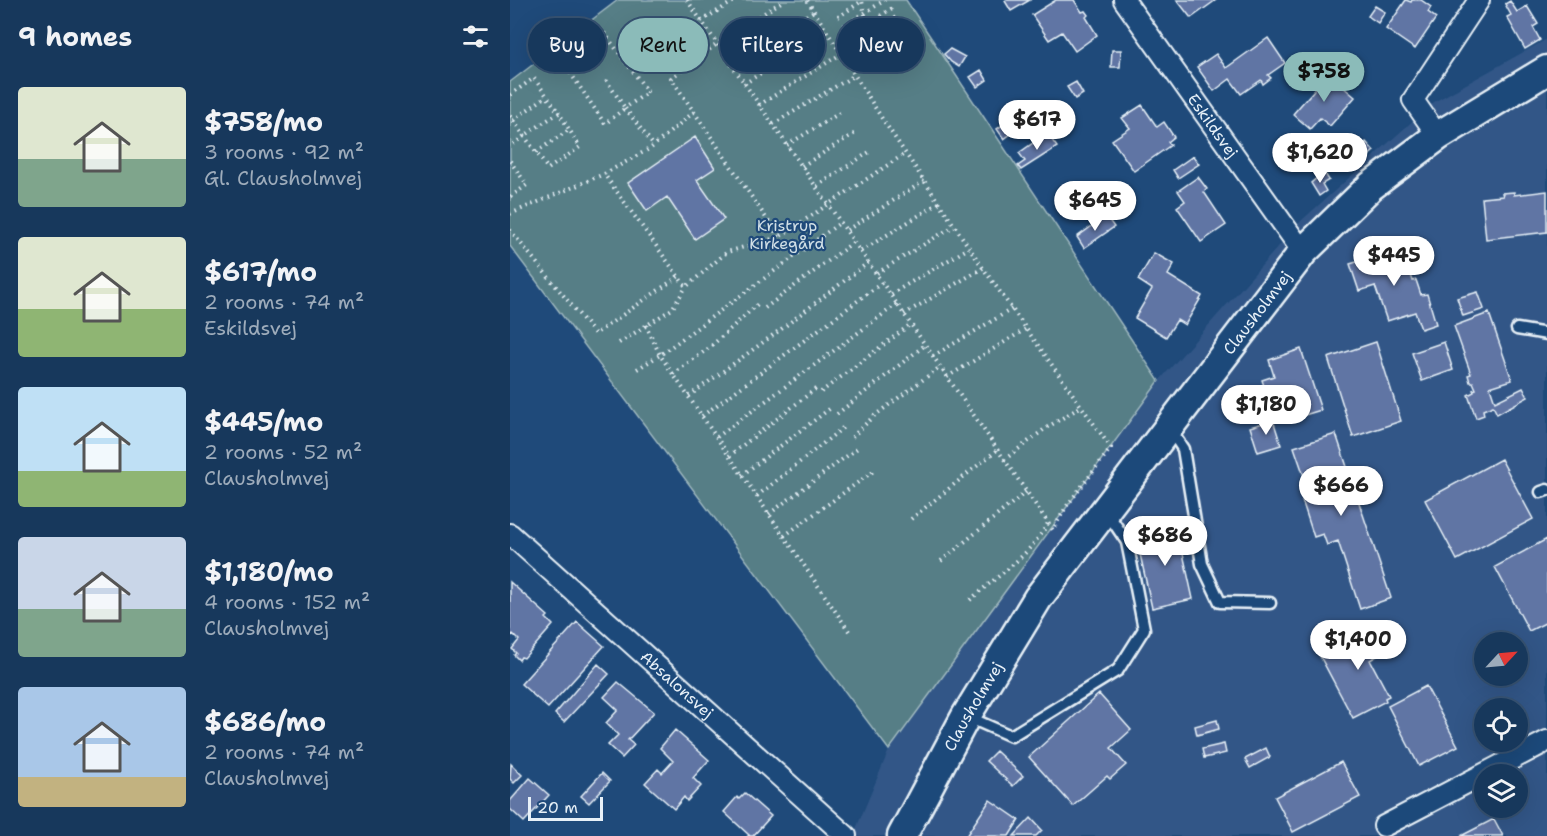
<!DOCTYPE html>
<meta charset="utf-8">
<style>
:root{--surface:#17385c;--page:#244365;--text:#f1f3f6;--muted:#9eacbb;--line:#365272;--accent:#8bbbb9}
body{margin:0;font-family:"Shantell Sans",sans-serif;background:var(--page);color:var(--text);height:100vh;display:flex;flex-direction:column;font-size:22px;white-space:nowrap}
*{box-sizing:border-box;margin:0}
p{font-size:20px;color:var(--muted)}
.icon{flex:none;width:33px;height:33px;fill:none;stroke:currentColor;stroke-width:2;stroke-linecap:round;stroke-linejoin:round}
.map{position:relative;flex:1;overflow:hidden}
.details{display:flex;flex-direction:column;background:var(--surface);width:510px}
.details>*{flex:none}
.guide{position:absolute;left:18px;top:18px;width:570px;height:54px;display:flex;gap:12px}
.needle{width:39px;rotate:64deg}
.controls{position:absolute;left:964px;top:632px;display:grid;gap:12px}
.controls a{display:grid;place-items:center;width:54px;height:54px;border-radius:50%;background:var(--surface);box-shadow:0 6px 24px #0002,0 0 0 2px var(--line);font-size:30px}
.scale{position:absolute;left:18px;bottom:15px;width:75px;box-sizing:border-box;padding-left:6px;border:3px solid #e8f1f8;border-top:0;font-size:16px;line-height:21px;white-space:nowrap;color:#e8f1f8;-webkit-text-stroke:4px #1f4a7a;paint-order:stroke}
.price{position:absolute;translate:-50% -51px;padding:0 14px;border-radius:21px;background:#fff;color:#222;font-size:20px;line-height:39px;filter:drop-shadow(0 2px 3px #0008)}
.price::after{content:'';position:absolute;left:50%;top:36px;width:18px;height:14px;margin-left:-9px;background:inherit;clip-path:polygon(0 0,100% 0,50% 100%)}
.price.selected{background:var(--accent);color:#111}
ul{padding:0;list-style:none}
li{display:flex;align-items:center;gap:18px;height:150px;padding:0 18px}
li span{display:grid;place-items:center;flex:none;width:168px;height:120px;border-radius:6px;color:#555}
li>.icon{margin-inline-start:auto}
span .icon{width:72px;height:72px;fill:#fffc;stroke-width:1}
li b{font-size:26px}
h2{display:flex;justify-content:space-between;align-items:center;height:72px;padding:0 18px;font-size:26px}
.pill{padding:0 21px;border-radius:27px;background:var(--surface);box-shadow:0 6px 24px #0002,0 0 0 2px var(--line);font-size:21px;line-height:54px}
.pill.selected{background:var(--accent);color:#111}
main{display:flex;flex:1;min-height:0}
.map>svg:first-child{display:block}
.built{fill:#325787;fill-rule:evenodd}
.green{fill:#567e86;stroke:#9fb8bf;stroke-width:1.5}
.building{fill:#6074a4;stroke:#e8f1f8;stroke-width:1.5}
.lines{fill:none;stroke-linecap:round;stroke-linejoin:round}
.lane-casing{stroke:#e8f1f8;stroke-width:15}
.street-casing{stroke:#e8f1f8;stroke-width:24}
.secondary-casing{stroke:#e8f1f8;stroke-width:33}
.path{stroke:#e8f1f8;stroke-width:4;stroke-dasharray:1.5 4.5;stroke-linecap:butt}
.lane{stroke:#1f4a7a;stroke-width:10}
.street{stroke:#1f4a7a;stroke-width:20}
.secondary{stroke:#1f4a7a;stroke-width:28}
.labels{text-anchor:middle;stroke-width:4.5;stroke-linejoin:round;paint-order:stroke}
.street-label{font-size:16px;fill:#e8f1f8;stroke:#1f4a7a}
.park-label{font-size:16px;fill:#d2e0e7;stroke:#1f4a7a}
</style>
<main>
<section class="details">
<h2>9 homes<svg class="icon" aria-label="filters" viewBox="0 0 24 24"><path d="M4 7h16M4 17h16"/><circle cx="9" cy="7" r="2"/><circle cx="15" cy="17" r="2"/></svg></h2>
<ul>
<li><span style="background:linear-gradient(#dfe7d0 60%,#7fa58c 0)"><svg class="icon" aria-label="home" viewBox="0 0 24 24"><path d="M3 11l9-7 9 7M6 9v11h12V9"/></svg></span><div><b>$758/mo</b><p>3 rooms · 92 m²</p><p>Gl. Clausholmvej</p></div></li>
<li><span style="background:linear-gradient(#dfe7d0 60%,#8fb573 0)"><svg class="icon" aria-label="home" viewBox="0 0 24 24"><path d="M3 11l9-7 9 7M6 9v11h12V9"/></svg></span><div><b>$617/mo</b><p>2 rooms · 74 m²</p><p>Eskildsvej</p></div></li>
<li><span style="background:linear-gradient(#bfe0f5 70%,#8fb573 0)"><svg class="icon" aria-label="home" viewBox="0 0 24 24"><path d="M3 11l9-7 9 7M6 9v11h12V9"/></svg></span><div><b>$445/mo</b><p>2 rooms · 52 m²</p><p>Clausholmvej</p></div></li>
<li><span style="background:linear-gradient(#c9d6e8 60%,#7fa58c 0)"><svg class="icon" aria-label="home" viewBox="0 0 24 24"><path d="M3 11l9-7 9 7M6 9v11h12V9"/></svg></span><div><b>$1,180/mo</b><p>4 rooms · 152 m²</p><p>Clausholmvej</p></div></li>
<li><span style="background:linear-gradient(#a9c7e8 75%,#c2b280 0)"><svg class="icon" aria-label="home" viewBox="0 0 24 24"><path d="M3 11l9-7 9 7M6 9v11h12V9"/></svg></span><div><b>$686/mo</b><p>2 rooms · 74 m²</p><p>Clausholmvej</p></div></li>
</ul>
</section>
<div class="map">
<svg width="1037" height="836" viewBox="0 0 1037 836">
<rect width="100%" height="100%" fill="#1f4a7a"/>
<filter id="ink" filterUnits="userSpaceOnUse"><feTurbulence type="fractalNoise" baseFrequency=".0167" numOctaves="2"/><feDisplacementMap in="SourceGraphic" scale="12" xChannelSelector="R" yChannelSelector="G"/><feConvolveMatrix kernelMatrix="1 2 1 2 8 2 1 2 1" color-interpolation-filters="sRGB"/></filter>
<g filter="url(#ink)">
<path class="built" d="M1037 39V836H343L379 750 649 381 792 220 924 102ZM975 642H1008V675H975ZM975 708H1008V741H975ZM975 774H1008V807H975Z"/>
<path class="green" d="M108 0H396L649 381 379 750 0 246V82Z"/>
<path class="building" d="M496 0H520L501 11 495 1Z
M546 0H564L572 12 575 11 578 15 576 17 587 35 565 51 552 32 539 40 522 15Z
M667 0H706L681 18Z
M896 0 901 2 902 0H911L921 7 918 12 926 18 905 49 876 29Z
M1000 1 1007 12 1017 6 1028 24 1023 27 1030 40 1015 49 997 17 1001 15 995 4Z
M865 6 875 12 868 23 858 16Z
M758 38 775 63 758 75 761 78 753 84 751 80 731 94 720 79 704 91 687 67 706 54 716 68Z
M440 49 455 57 449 67 441 62 434 54Z
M602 50H611L610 67H601Z
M471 70 477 80 467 87 460 77Z
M818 74 845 97 820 126 810 118 800 129 783 114Z
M566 82 573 94 565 99 557 87Z
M632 105 647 127 654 122 664 137 658 142 661 145 624 171 602 140 620 128 612 118Z
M498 121 505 131 494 139 487 129Z
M537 133 547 147 511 170 508 166 515 161 509 153Z
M185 137 205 168 187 180 214 219 185 239 157 197 137 211 118 183Z
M856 142 864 151 844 169 836 159Z
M683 156 689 164 668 178 663 170Z
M814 172 819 180 812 184 816 191 809 196 801 183Z
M688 177 697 189 694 192 716 225 691 242 667 207 675 201 668 191Z
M594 190 599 198 586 206 581 198Z
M1037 191V232L976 239 972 198 993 196 992 193 1004 192V195Z
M596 216 604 227 574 248 567 237Z
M892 248 903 281 906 280 911 295 917 294 926 324 911 329 905 312 877 321 865 286 849 291 840 264Z
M644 253 664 264 658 275 692 296 675 325 667 320 656 337 625 318 642 289 628 280Z
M968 292 974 309 953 316 947 298Z
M979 313 1002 380 980 387 985 402 1013 388 1018 397 987 414 983 406 973 410 974 415 966 418 958 395 964 392 963 390 966 389 963 382H960L958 375 961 374 944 326Z
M866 342 891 421 843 437 818 358Z
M934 342 943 370 912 381 902 353Z
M791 349 811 410 778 420 770 394 758 398 752 380 764 376 759 360Z
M763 420 771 445 748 452 740 427Z
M826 434 881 598 850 609 828 541 817 545 813 534 804 537 792 500 801 496 784 447Z
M991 459 1023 519 947 560 915 500Z
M667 526 683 599 642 608 626 536Z
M1037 539V622L1019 631 985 567Z
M0 582 38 616 36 618 43 625 14 658 11 657 9 660 4 655 6 653 2 649 9 640 3 634 0 637Z
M67 622 94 646 38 708 11 684Z
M867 626 879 649 860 660 879 696 875 698 876 701 843 718 810 656Z
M88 664 99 674 54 722 45 714Z
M108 682 144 712 118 740 124 745 112 758 98 745 108 735 96 723 108 710 94 697Z
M916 686 948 746 909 766 878 706Z
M589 694 621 730 601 748 616 765 600 779 597 776 563 806 519 757Z
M707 720 709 729 687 735 685 726Z
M165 730 199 760 183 778 191 786 177 801 174 797 164 809 135 783 148 769 152 773 163 761 150 748Z
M714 744 716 753 694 758 692 749Z
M756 748 760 757 740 768 735 759Z
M486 751 513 776 503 786 476 761Z
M831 762 850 797 783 832 765 797Z
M1 764 12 775 4 783 0 779Z
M92 773 100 781 79 803 71 796Z
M20 778 39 795 14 822 0 809V801Z
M235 793 261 816 243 836H238L239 835 214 812 227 797 229 799Z
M480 800 509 820 499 836H456Z
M521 818 532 830 526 836H504Z
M984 819 993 836H951Z"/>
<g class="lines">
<g class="lane-casing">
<path id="lane" d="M1007 329 1037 334
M659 428 673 449 692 564 710 602 760 603
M1031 492 1037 490
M458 717 501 736 608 670 634 629 617 542 596 511"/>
</g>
<g class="street-casing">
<g id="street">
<path id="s1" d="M614 0 793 252"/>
<path d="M928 136 903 100 969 0"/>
<path id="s2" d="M0 534 336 836"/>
<path d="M874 826 1037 741"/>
</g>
</g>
<g class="secondary-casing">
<g id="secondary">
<path id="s3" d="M392 836 456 716 528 598 793 252 861 186 928 136 1037 70"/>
</g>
</g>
<path class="path" d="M177 0 543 530 556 507 601 448 473 268 373 120 297 0
M328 17 352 1
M191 21 226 0
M334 26 375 0
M364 31 370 40 393 24
M364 31 389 15
M340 35 384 7
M351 51 370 40
M219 62 304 11
M96 80 115 108 95 124 55 65 95 34 138 92 115 108 144 146
M234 84 316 31
M0 95 24 78 49 113
M249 105 331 54 359 34 352 1 354 0
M184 112 141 148 94 174 176 287 217 252 269 237 396 153
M0 116 38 169 70 147 49 113C32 123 16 135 0 146
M3 120 37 96
M263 124 345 75
M277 145 333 111
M26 152 59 130
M0 161 17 185 0 197
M292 166 347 132
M307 186 361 151
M0 214 94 174
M0 230 85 334 169 276
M337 230 414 181
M269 237 161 78 207 44 274 0
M351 251 429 203
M367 273 444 226
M381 294 459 248
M255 308 345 241
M394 314 473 268
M136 325 150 355 331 222
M109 343 162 309 176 287
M423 356 502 309
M127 369 150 355 341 634
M163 374 199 348 250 302
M437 377 516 329
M311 392 401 324
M179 396 270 330 359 262
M327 414 415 345
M192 416 373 282
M207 437 387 304
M342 437 364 416 430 367
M219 456 308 387
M494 460 536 428 572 406
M232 475 322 407
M247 496 335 426
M259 514 349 447
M401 519 487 450
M274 536 365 470
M431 561 516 492
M460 600C489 574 518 558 538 523"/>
<use href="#lane" class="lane"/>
<use href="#street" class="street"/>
<use href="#secondary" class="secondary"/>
</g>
</g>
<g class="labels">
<g class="street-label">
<text dy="6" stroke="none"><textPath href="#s1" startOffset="154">Eskildsvej</textPath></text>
<text dy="6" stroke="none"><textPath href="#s3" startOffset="634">Clausholmvej</textPath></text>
<text dy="6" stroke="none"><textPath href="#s2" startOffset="225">Absalonsvej</textPath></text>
<text dy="6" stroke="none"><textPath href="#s3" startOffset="148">Clausholmvej</textPath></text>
</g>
<g class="park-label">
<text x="277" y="231">Kristrup<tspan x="277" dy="18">Kirkegård</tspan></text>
</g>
</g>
</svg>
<div class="controls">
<a><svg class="needle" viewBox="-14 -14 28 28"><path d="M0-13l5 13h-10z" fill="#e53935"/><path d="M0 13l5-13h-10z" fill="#9eacbb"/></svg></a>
<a><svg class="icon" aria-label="locate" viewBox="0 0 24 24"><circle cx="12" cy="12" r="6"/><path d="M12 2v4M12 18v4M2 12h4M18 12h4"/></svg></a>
<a><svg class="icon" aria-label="layers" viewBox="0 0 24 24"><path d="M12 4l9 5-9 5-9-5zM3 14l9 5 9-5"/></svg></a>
</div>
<div class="scale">20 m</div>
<b class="price selected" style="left:814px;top:103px">$758</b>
<b class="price" style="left:527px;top:151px">$617</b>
<b class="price" style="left:810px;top:184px">$1,620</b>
<b class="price" style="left:585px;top:232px">$645</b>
<b class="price" style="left:884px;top:287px">$445</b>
<b class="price" style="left:756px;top:436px">$1,180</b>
<b class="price" style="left:831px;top:517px">$666</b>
<b class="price" style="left:655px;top:567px">$686</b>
<b class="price" style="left:848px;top:671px">$1,400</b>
<div class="guide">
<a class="pill">Buy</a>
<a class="pill selected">Rent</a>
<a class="pill">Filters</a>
<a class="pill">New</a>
</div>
</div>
</main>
